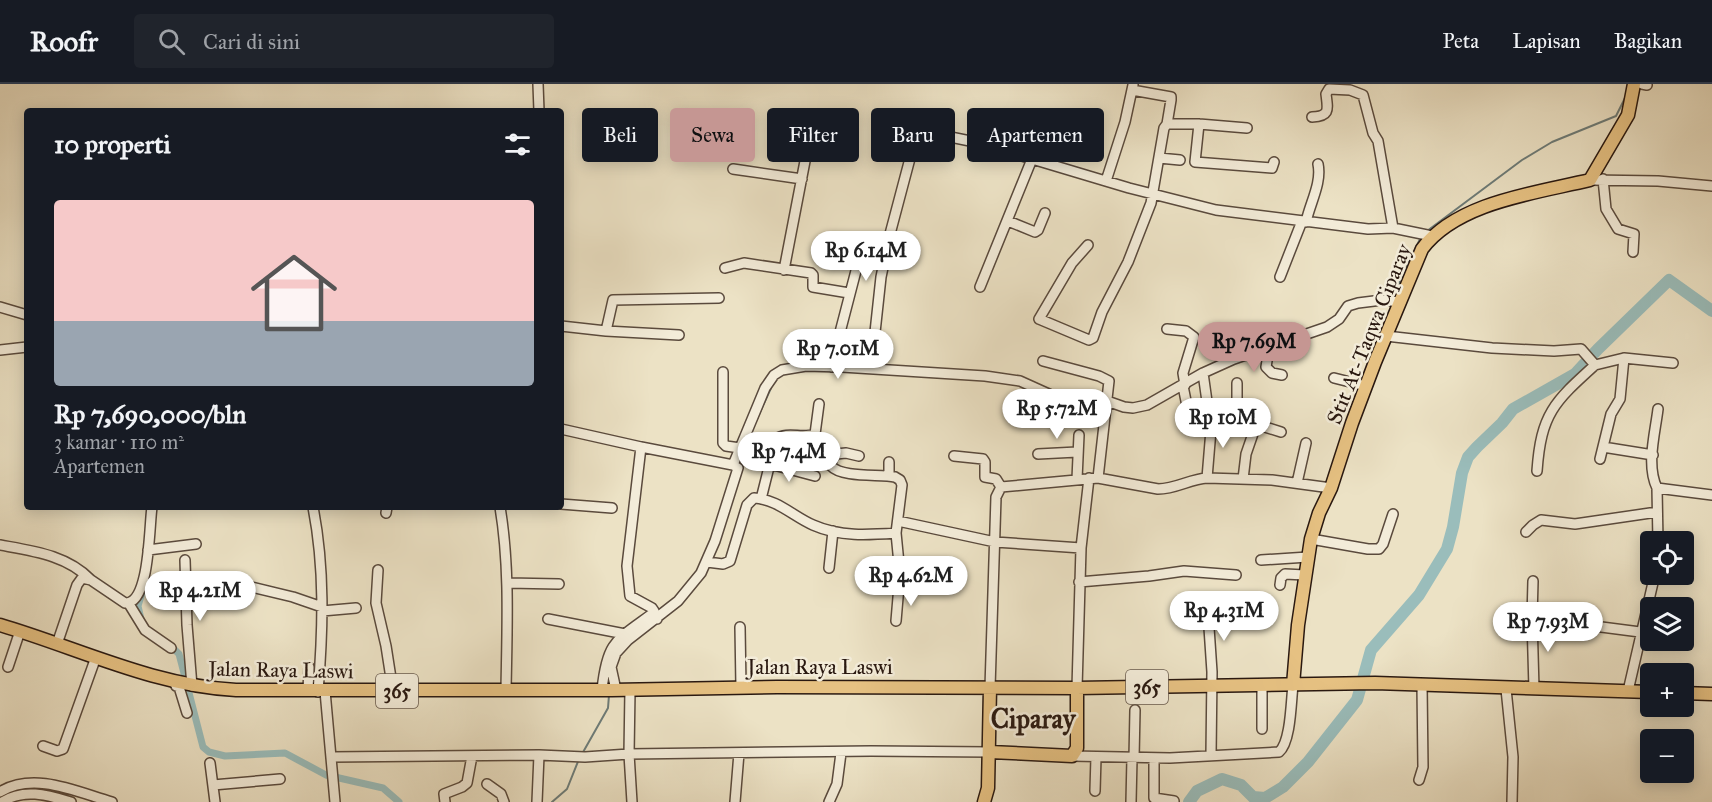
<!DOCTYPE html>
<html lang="id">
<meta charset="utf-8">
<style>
:root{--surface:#171b24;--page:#20242c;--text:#f1f3f6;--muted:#9ea1a6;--line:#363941;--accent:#c59692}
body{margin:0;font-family:"IM FELL Great Primer",serif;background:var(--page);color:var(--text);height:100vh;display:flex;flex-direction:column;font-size:22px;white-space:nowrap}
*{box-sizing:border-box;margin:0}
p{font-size:20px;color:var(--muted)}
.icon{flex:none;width:33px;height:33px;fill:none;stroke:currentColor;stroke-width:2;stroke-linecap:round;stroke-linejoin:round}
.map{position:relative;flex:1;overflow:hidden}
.side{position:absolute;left:24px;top:24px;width:540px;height:402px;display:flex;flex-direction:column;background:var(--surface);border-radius:6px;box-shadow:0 3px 15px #0003}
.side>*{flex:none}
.guide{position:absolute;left:582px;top:24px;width:570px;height:54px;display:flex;gap:12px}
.fabs{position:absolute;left:1640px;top:447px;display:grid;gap:12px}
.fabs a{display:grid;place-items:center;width:54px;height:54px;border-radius:6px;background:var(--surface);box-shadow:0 3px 15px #0003;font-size:30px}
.price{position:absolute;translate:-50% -51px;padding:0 14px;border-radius:21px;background:#fff;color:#222;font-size:20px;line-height:39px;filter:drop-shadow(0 2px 3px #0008)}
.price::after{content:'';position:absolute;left:50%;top:36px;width:18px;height:14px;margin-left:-9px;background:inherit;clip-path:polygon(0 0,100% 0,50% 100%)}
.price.on{background:var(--accent);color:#111}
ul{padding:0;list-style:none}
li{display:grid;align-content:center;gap:12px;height:318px;padding:0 30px}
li+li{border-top:2px solid var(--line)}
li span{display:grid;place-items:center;height:186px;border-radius:6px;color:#555}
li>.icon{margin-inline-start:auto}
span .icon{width:108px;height:108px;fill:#fffc;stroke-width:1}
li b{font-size:26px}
h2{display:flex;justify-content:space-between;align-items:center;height:72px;padding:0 30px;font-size:26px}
.pill{padding:0 21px;border-radius:6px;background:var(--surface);box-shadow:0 3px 15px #0003;font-size:21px;line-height:54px}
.pill.on{background:var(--accent);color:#111}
header{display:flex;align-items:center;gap:36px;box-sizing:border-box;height:84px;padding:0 30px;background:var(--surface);border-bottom:2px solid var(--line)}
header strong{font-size:28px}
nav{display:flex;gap:33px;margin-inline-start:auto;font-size:21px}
.search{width:420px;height:54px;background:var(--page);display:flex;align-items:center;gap:15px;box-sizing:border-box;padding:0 21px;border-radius:6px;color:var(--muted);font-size:22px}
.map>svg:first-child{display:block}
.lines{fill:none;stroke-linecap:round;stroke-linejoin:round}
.stream{stroke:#6d7b77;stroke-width:2}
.canal{stroke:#9abdbb;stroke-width:7}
.river{stroke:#9abdbb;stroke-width:12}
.minor-casing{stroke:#5a4a3d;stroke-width:12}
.major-casing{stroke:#291810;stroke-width:15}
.minor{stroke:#f3ecd9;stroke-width:9}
.major{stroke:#e6c182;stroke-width:12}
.labels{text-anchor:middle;stroke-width:5;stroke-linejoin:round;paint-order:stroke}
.shield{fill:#f3ecd9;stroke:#66584c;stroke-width:1.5}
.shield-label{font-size:20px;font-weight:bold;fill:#291810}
.street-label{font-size:21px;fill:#291810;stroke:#f3ecd9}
.district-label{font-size:27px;font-weight:bold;fill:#291810;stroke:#f3ecd9}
</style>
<header>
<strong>Roofr</strong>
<div class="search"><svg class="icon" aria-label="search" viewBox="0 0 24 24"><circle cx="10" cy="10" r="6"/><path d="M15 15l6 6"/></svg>Cari di sini</div>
<nav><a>Peta</a><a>Lapisan</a><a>Bagikan</a></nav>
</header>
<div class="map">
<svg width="1712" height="718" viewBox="0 0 1712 718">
<rect width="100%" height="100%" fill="#ece2c5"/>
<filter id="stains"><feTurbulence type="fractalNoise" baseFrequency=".00333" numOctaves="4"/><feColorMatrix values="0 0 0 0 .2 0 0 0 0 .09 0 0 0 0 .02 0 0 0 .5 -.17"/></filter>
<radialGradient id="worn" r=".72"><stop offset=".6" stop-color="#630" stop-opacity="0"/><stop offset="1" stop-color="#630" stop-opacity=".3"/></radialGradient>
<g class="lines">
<path class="stream" d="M1427 147 1522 76 1552 58 1616 32 1625 14
M1383 212 1396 205 1421 153
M1359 215 1371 213
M756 337 771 304
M582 670 608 624 609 611
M552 718 567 705 579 675"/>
<path class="canal" d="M141 535 138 522 143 505
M169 560 179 570 203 663 209 668 225 672 285 669 326 691 383 704 399 718"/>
<path class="river" d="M1189 718 1197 707 1222 695 1241 701 1253 713 1265 714 1283 703 1308 678 1357 616 1371 566 1419 511 1447 465 1453 443 1462 389 1468 373 1477 363 1502 339 1513 325 1575 290 1598 265 1669 196 1712 227"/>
<g class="minor-casing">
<path id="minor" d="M538 0 539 27
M1642 0 1647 1
M1312 33C1330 32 1328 26 1326 10L1329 5 1350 6 1363 11 1373 49 1378 57 1393 144
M1167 40H1199L1247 44
M1199 40 1195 78 1272 84 1274 78
M1159 74 1180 76
M733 85 802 95
M1603 95 1606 125 1618 145 1634 150 1633 168
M1590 96 1658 97 1712 102
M1106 97 1125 38 1133 1
M1008 137 1035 148 1038 146 1045 129
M1306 138C1310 119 1322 99 1318 80
M1088 161 1072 179 1039 235 1089 256 1093 254 1102 228 1128 178 1151 119 1164 44 1167 40 1171 16V13L1132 6
M725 184 744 179 811 189 813 191V203L849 209
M784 186 811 46
M1280 193 1302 137
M980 203 1032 75 1129 104 1216 126 1368 145 1393 144 1432 152
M0 223 27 231
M561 242 606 247 679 251
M1167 245 1186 247 1194 253 1183 289 1185 301
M606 247 613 216 719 214
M1386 252 1492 264 1554 267 1581 265 1595 281C1554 318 1541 330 1537 387
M1269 264 1266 283 1272 289 1282 291
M0 266 27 263
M1043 277 1099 292 1109 297 1098 394
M1595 281 1624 274 1673 279
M831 283 858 179
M871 285 881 193 890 150 917 48 921 47 975 58 1032 75
M723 288V359L726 362 740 364
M1203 289 1211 346 1207 394
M1334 294 1366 302
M1183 302 1190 337H1228L1234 336 1237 332V299
M1236 334 1281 348
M561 345 641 363 627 482 630 512 652 524 654 527 652 530 657 535
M641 363 733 381
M1603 363 1653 371
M1038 370 1077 368
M859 372 846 369 836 370 832 375 831 382C842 394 879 390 895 393L900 396 902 401 896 449 900 490 896 537
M954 372 983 375 985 378V393L996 395 1001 403
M1600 375 1611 330 1620 315 1624 274
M889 378V392
M770 380 815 392
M1077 395 1079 351
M1243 395 1246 370 1256 341
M1297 399 1306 359
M1657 404C1646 381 1655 350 1658 325
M761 415 776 355C788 347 802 355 815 350L819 320
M561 420 612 424
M313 423C325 485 323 545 318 608
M500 423C510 483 507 545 506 606
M386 429 387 423
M898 437 995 458 1081 464
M1526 448 1533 441 1541 436 1575 440 1657 428
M1311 455 1368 465H1379L1383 460 1393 430
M1658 458 1657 404 1712 411
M0 461C33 467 67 471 91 496
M148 466 196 460
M185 476 187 541 192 602
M1261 476 1308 473
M707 478 723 480 730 477 747 421 754 414C777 415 794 433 813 441 840 453 868 451 896 449
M829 484 833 447
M378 486 376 519 386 562 393 607
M1533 497 1532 534 1535 538 1586 541 1640 548
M231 498 293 513 322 523
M1079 498 1149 492 1184 487 1236 491
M507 499 559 500
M1280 501 1281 494 1285 490 1305 491
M1207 514 1212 588 1211 671
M129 520 145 546 171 564
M322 527 356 524
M548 535 625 550
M1532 535 1534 605
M740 543 741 603
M57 560 77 501 82 494 91 496 125 519C150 521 149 442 152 423
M8 583 20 547
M175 597 176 602 179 603 187 629
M990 604 996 413 1001 403 1098 394 1158 405C1176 405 1190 395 1207 394L1272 396 1331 404
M1077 604 1081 464 1089 394
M1506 605 1513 673 1512 718
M602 606C607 558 615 557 652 530
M616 606 611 583 616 569 628 556 678 517 701 489 715 457 738 384 733 381 765 304 774 291 782 286 806 282 842 283 985 292 1020 297 1051 311 1107 317 1124 323 1133 324 1147 321 1203 289 1234 275 1327 243 1339 235 1348 222 1358 219 1382 216 1400 218
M630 606 629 670 632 718
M308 607 309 583
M325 607 335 718
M1628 607 1655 490
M1262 645V601
M43 662 57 667 63 665 96 573
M1072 672 1170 674 1279 668C1291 658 1291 617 1293 601
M332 673 539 671 585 673 629 670 871 667 990 668
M1134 674 1135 626
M1154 674V714L1174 717
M210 679 215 718
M1419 696 1423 683 1422 601
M487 700 501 710 504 718
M213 701 280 695
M1095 707 1096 673
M0 708C34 687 77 708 112 718
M2 718C24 704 47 711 71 718
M445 718 444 710 462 703 467 699 472 672
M537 718 539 671
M735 718 739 669
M829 718 837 700 841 669
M1131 718 1132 674"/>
</g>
<g class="major-casing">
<path id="major" d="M0 541C78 564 154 602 236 606H612L777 603 1077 604 1375 599 1650 608
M1293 601 1298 541 1311 455 1319 429 1331 404 1352 339 1375 278 1422 165C1457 118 1536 109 1590 96L1628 31 1634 0
M1683 609 1712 610
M990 668 1072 672 1077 664V604
M984 718 988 704 990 604"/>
</g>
<use href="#minor" class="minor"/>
<use href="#major" class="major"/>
</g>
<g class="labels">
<g class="shield">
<rect x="1126" y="586" width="42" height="34" rx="4.5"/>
<rect x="376" y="590" width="42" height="34" rx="4.5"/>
</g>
<g class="shield-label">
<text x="1147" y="610">365</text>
<text x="397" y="614">365</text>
</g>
<g class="street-label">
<text transform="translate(1369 250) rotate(-68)" y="7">Stit At-Taqwa Ciparay</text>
<text x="820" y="590">Jalan Raya Laswi</text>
<text transform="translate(281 586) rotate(1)" y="7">Jalan Raya Laswi</text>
</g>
<g class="district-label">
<text x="1033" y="644">Ciparay</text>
</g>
</g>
<rect width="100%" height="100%" filter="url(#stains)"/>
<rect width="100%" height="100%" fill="url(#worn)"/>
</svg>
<div class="fabs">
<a><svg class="icon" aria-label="locate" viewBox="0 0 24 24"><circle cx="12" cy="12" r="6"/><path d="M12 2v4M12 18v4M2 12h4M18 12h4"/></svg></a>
<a><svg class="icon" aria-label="layers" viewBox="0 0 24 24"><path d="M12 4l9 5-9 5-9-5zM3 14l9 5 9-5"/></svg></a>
<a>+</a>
<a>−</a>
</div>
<b class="price" style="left:866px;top:198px">Rp 6.14M</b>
<b class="price on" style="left:1254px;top:289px">Rp 7.69M</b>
<b class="price" style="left:838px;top:296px">Rp 7.01M</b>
<b class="price" style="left:1057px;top:356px">Rp 5.72M</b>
<b class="price" style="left:1223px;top:365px">Rp 10M</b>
<b class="price" style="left:789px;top:399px">Rp 7.4M</b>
<b class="price" style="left:911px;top:523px">Rp 4.62M</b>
<b class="price" style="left:200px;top:538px">Rp 4.21M</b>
<b class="price" style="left:1224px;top:558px">Rp 4.31M</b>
<b class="price" style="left:1548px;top:569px">Rp 7.93M</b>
<div class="guide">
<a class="pill">Beli</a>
<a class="pill on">Sewa</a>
<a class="pill">Filter</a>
<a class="pill">Baru</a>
<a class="pill">Apartemen</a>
</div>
<section class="side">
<h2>10 properti<svg class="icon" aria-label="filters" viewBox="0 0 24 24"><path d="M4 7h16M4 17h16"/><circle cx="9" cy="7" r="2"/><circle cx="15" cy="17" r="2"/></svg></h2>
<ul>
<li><span style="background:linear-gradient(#f6c9c9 65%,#9aa5b1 0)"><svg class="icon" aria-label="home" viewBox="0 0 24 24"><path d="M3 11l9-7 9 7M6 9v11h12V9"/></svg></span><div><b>Rp 7,690,000/bln</b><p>3 kamar · 110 m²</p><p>Apartemen</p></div></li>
</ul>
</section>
</div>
